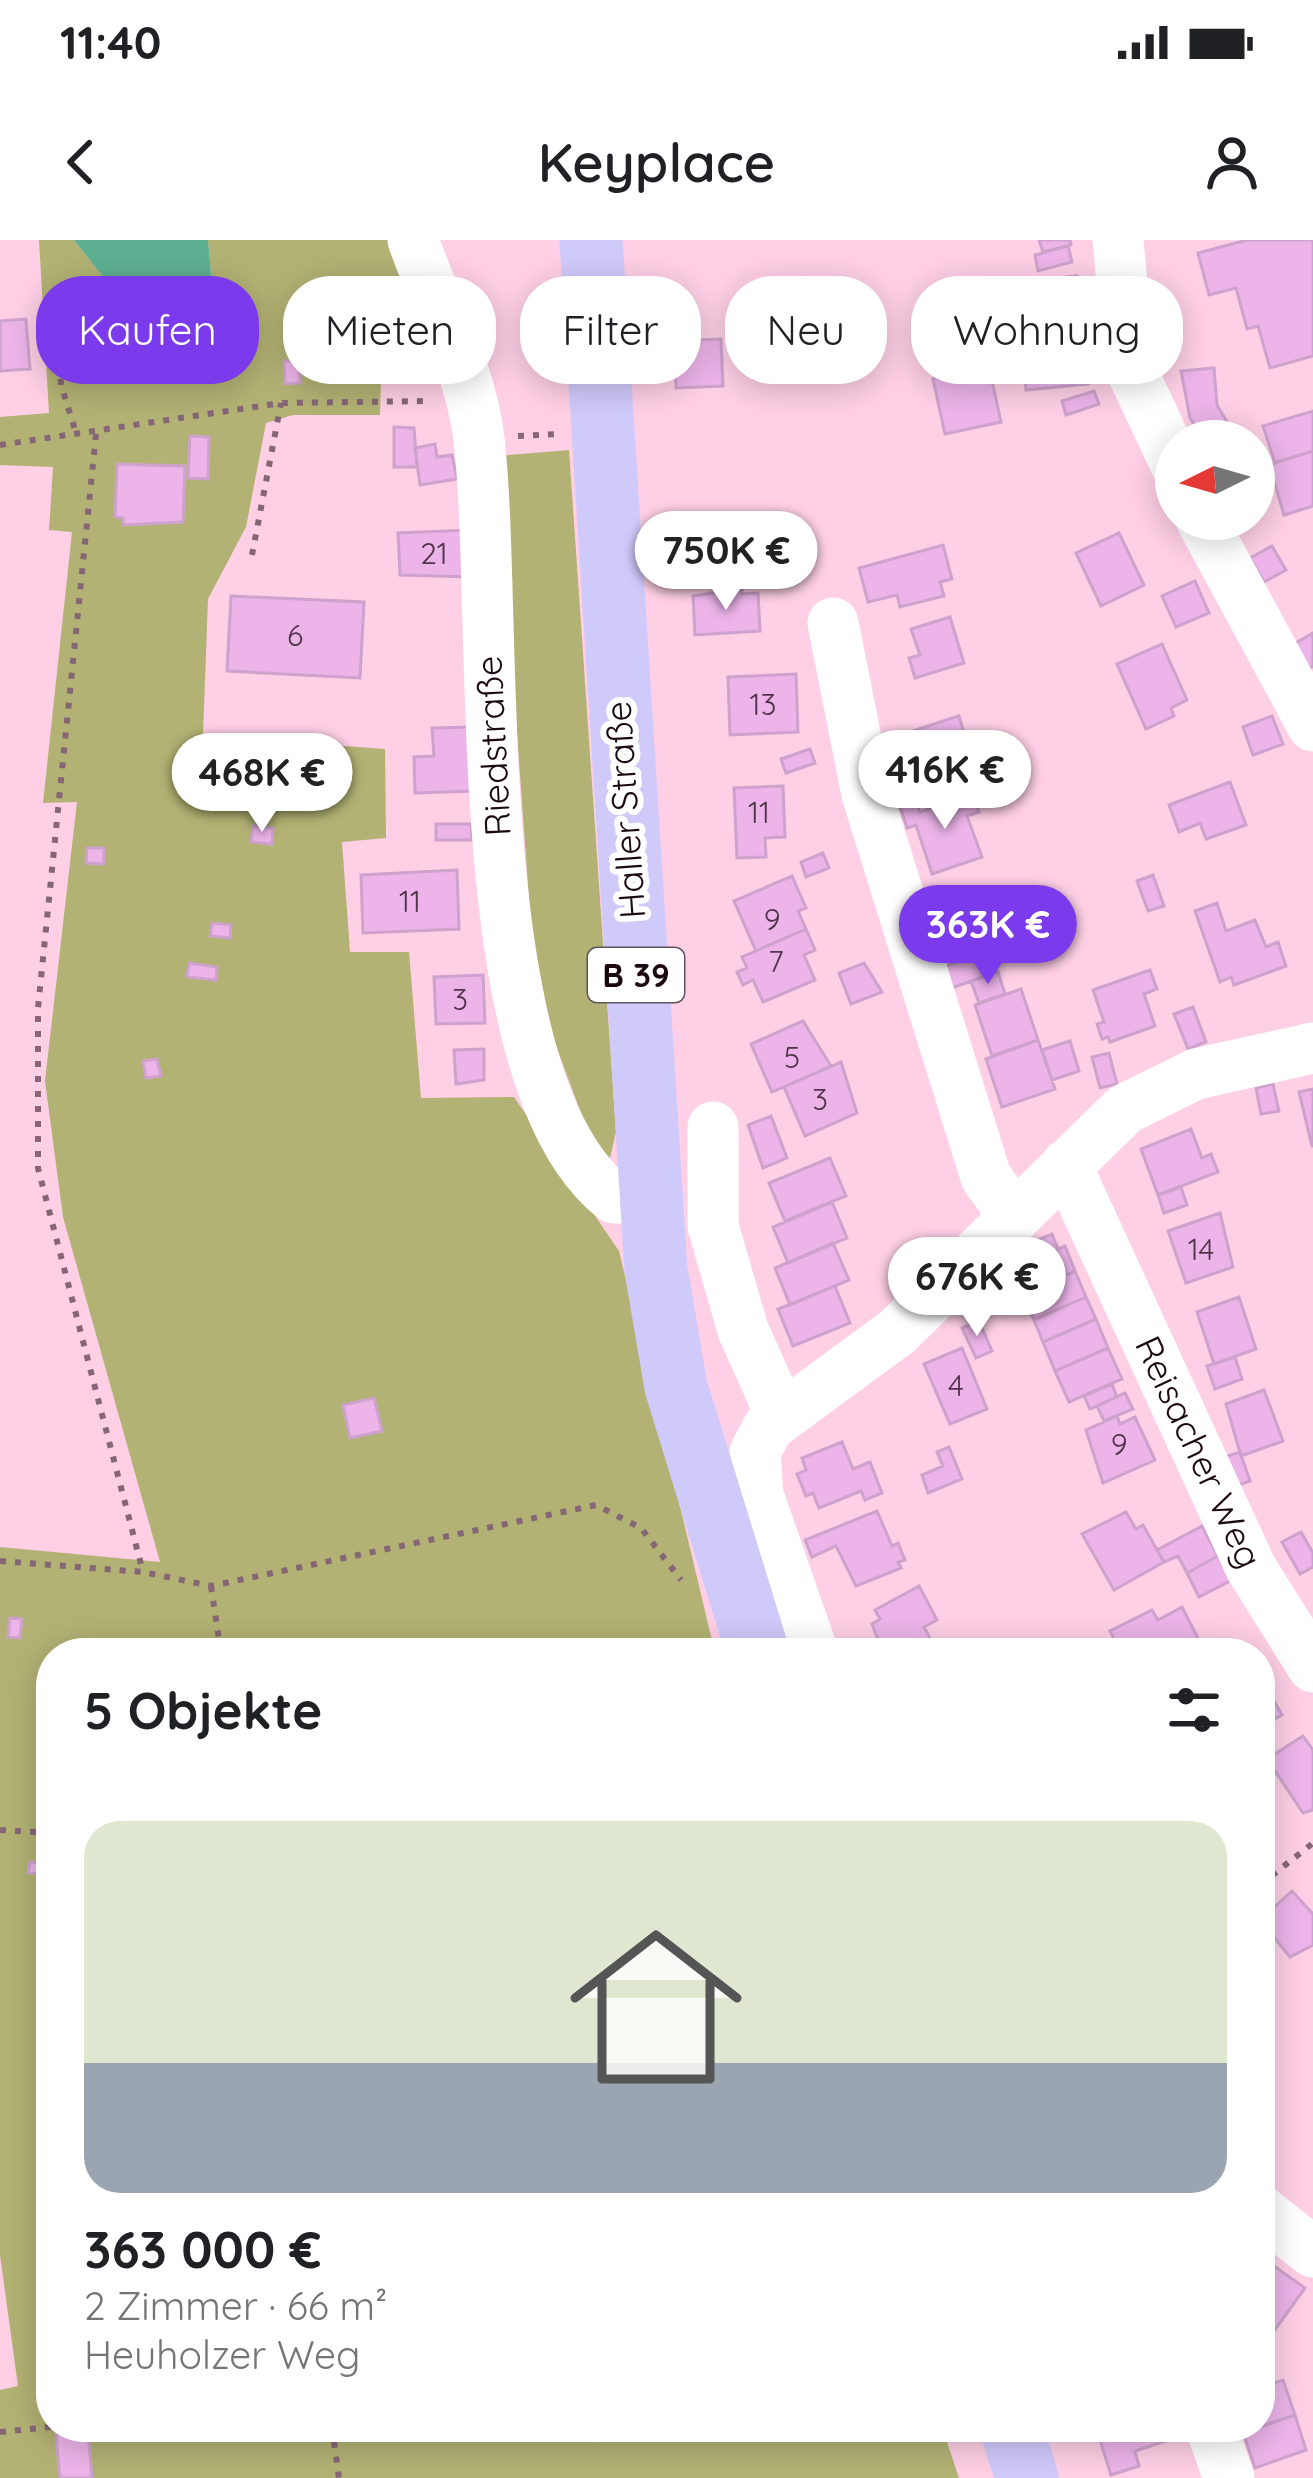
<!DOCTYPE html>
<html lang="de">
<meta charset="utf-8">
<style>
:root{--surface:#fff;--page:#f2f2f2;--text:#202124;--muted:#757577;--accent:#7c3aed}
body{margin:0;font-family:Quicksand,sans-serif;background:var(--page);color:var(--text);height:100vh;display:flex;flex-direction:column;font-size:45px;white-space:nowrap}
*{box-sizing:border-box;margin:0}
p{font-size:39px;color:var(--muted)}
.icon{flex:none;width:66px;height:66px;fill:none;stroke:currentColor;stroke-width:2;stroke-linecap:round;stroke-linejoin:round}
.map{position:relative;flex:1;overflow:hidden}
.sheet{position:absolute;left:36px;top:1398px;width:1239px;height:804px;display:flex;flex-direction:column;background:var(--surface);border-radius:48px;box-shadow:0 6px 30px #0003}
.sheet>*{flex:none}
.top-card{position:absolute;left:36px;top:36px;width:1242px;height:108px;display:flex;gap:24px}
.needle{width:78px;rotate:265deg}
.buttons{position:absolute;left:1155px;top:180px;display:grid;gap:24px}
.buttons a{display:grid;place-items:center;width:120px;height:120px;border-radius:50%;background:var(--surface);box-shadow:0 6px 30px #0003;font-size:60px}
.price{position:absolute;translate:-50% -102px;padding:0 27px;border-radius:42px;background:#fff;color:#222;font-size:39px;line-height:78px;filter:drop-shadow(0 3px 6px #0008)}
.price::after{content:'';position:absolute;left:50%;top:72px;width:36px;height:27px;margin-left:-18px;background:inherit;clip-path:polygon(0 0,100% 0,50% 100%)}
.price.selected{background:var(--accent);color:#fff}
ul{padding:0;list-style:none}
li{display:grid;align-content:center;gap:24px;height:636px;padding:0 48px}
li span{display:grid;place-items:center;height:372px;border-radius:36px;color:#555}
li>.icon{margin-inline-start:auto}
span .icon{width:216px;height:216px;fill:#fffc;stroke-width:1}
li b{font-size:51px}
h2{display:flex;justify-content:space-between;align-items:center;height:144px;padding:0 48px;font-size:51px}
.pill{padding:0 42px;border-radius:48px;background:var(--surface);box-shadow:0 6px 30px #0003;font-size:42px;line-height:108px}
.pill.selected{background:var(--accent);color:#fff}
.status{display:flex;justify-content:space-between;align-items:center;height:84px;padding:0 60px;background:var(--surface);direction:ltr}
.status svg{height:33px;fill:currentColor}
header{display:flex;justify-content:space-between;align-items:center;height:156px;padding:0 48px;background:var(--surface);font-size:54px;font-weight:600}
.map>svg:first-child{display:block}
.green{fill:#b2b274}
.water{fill:#5db092}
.building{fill:#ecb4e9;stroke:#cea2cc;stroke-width:3}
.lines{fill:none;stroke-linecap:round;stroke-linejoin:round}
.path{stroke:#866675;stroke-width:6;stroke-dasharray:6 9;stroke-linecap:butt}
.minor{stroke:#fff;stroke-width:51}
.major{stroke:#d0cafb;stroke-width:63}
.labels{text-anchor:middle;stroke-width:12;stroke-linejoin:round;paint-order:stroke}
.number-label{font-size:30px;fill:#4f3348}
.shield{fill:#fff;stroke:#5f5259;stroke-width:3}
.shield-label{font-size:33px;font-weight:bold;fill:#1b0812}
.street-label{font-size:36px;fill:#1b0812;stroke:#fff}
</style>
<div class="status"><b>11:40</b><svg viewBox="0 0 49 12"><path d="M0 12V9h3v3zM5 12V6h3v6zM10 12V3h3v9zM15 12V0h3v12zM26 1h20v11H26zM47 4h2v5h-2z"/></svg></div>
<header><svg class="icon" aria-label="back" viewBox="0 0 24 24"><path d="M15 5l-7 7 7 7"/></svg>Keyplace<svg class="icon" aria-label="person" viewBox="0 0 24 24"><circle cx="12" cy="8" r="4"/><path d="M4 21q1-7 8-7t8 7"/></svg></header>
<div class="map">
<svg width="1313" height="2238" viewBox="0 0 1313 2238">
<rect width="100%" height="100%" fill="#fecfe5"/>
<path class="green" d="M39 0H74L104 38 110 133 219 124 208 0H397L450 130 381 135 380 175H293L266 183 246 287 208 359 203 495 385 509 386 598 342 602 350 712H409L421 858 514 857 619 1011 715 1413H51V2187H942L959 2238H0V2150L18 2146 0 2015V1307L160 1322 63 977 45 841 77 562 43 563 72 292 49 290 53 227 0 225V177L49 173Z
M569 210 616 892 610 918 595 911 551 792 531 687 497 216Z"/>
<path class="water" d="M74 0H208L219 124 111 134 104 38Z"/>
<path class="building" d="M1039 0H1070L1071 5 1043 12Z
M1247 0H1313V116L1270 128 1258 86 1247 89 1236 48 1209 55 1198 13Z
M1068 6 1072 22 1038 31 1035 15Z
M1077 36 1083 92 1020 99 1014 43Z
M26 79 30 129 0 131V81Z
M661 84 663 109 647 110 646 85Z
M1083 92 1088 144 1026 150 1020 99Z
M425 97 430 108 411 117 406 106Z
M721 99 723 146 676 148 674 101Z
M284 121H299L300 143 285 144Z
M989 127 1001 182 945 194 933 139Z
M1214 128 1217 165 1232 190 1217 201H1204L1190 178 1181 131Z
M1094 151 1099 164 1066 175 1062 161Z
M1313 171V211L1275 223 1263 186Z
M394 187 414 188 417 227H394Z
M190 196 209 197 208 239 188 238Z
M435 204 437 217 452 215 457 239 420 245 415 208Z
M1313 211V266L1284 275 1269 224Z
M117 224 185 226 183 282 123 285V278L115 277Z
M468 290 470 337 400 335 398 293Z
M1119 293 1144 345 1101 366 1076 313Z
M943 305 952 339 940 342 944 356 900 367 897 355 868 362 859 328Z
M1272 306 1286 330 1264 342 1250 318Z
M1195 341 1209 373 1176 387 1162 356Z
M742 348V354L758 353 760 391 695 395 693 356Z
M231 356 364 362 360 438 227 431Z
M950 377 964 423 915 438 909 418 920 415 911 389Z
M1313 393V426L1309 429 1294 404Z
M1162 404 1187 460 1171 468 1174 476 1146 489 1117 424Z
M796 434 798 492 730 495 728 437Z
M959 476 966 499 951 503 958 527 902 542 896 522 908 519 900 495Z
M1272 476 1283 504 1253 515 1243 487Z
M472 487 475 551 415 553 414 517 434 516 432 488Z
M810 509 815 523 786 533 781 519Z
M912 541 919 560 896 568 889 549Z
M1230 542 1246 585 1206 599 1200 583 1179 592 1169 565Z
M783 546 785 597 765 598 766 617 737 618 734 548Z
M972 554 979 572 967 576 982 617 932 634 916 585 907 588 900 566 916 561 920 572Z
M436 584H471L472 600H436Z
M253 586 273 588 272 604 251 602Z
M87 608H104V624L86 623Z
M823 613 829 628 806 637 801 622Z
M457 630 459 689 363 693 361 635Z
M1153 635 1164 666 1148 671 1137 641Z
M792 636 806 668 798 671 806 689 756 711 734 661Z
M992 654 998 671 992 673 1004 707 960 721 943 671Z
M1217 663 1226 691 1255 680 1266 707 1278 702 1286 726 1234 745 1231 737 1220 742 1195 671Z
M212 683 231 685 230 698 210 696Z
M806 689 815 710 804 715 815 740 763 762 753 740 743 745 737 732 747 728 742 717Z
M983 713 991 734 946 750 938 729Z
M189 723 217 727 216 740 187 737Z
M864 723 882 752 851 764 839 733Z
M1150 730 1157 749 1144 754 1155 786 1110 802 1108 797 1102 799 1097 784 1104 782 1093 750Z
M998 732 1005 754 979 763 971 741Z
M483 735 485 783 436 784 434 737Z
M1021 749 1038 800 992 816 975 765Z
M1193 767 1206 802 1188 809 1174 774Z
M803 781 831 826 772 852 751 804Z
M1038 800 1055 849 1002 867 986 819Z
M1070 801 1079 831 1052 840 1042 810Z
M484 809V840L456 844 454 810Z
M1109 813 1117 844 1100 848 1092 817Z
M157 819 161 836 146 838 143 821Z
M841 822 857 873 805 896 784 847Z
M1273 844 1279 871 1261 874 1256 848Z
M1313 849V906H1312L1299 852Z
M771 876 787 918 763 928 748 885Z
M1191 889 1202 918 1211 914 1218 932 1158 955 1141 909Z
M830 918 846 956 785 981 769 943Z
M1181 947 1187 965 1164 973 1158 955Z
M832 962 847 998 788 1023 773 987Z
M1220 973 1233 1027 1186 1043 1168 991Z
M1052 994 1058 1009 1065 1006 1075 1031 1022 1054 1012 1030 1031 1023 1024 1006Z
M833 1003 849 1040 790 1065 775 1028Z
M1075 1031 1086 1057 1034 1080 1022 1054Z
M835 1046 850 1083 793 1106 778 1069Z
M1086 1057 1096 1079 1043 1102 1034 1080Z
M1239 1057 1256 1109 1214 1124 1197 1072Z
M1096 1079 1108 1108 1055 1131 1043 1102Z
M979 1081 992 1111 976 1118 962 1088Z
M962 1108 987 1169 950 1184 924 1124Z
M1108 1108 1122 1139 1069 1162 1055 1131Z
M1235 1117 1242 1139 1215 1149 1207 1126Z
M1112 1144 1117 1157 1090 1169 1084 1156Z
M1264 1150 1283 1201 1241 1216 1226 1164Z
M1125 1153 1133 1169 1104 1181 1097 1166Z
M374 1158 382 1191 350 1198 343 1165Z
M1117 1176 1120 1184 1135 1177 1155 1220 1103 1243 1086 1190Z
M842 1202 853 1229 870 1222 882 1253 865 1260 861 1251 819 1268 813 1253 806 1256 797 1234 806 1230 802 1218Z
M949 1207 962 1239 928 1253 922 1235 943 1226 937 1212Z
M1240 1212 1250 1241 1235 1246 1225 1217Z
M877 1271 892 1306 898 1303 905 1320 898 1322 901 1328 856 1346 836 1306 812 1317 805 1300Z
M1126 1272 1136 1289 1143 1285 1164 1322 1114 1350 1082 1294Z
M1202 1286 1218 1316 1187 1333 1178 1316 1164 1322 1157 1310Z
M1301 1292 1313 1313V1327L1300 1334 1282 1302Z
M1218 1316 1232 1340 1199 1357 1187 1333Z
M919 1346 937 1380 924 1387 936 1409 883 1413 872 1384 880 1379 875 1370Z
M1182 1367 1203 1408 1194 1413H1121L1110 1391 1152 1370 1158 1380Z
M10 1378 22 1379 20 1398 8 1397Z
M1260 1436 1282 1475 1260 1487Z
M1303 1496 1313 1510V1570L1303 1573 1267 1519Z
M30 1622 51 1624V1635L28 1633Z
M1292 1651 1313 1674V1705L1290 1717 1260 1680Z
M1274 2026 1305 2048 1269 2098 1260 2092V2046Z
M1283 2140 1295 2175 1260 2187V2147Z
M1295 2175 1306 2210 1255 2228 1243 2192Z
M595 2187H633L634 2193 598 2201Z
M1096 2187H1164L1169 2200 1135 2211 1139 2226 1111 2235Z
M88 2191 92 2238H60L56 2194Z"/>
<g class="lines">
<path class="path" d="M56 64 61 145 77 196
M96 194 38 768V928L143 1332
M518 196 559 194
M0 205 281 163 431 161
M252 315 281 163
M0 1321 143 1332 211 1346 596 1265 641 1288 681 1340
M211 1346 221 1413
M0 1590 51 1593
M1260 1645 1313 1603
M332 2187 339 2238
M0 2192 51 2187"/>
<path class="minor" d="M413 0C436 65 471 131 479 199 500 382 464 840 614 958L650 959
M1118 0 1130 127 1176 225
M1201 279 1313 486
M833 383 867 554 986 937 1015 977
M713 887V986L743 1090 781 1175
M1066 925 1251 1328 1313 1427
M813 1413 758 1255 755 1212 769 1186 897 1092 1125 869 1196 834 1313 808
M1260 1970 1313 2012
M1211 2187 1229 2238"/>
<path class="major" d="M591 0 656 1030 676 1147 758 1413
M1011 2187 1027 2238"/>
</g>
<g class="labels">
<g class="number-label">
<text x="434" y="324">21</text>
<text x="295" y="406">6</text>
<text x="763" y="475">13</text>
<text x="759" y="583">11</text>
<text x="410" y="672">11</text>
<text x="772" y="690">9</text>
<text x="776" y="732">7</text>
<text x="460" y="770">3</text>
<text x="792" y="828">5</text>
<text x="820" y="870">3</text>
<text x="1201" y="1020">14</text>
<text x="956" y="1156">4</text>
<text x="1119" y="1215">9</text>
</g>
<rect class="shield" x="588" y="708" width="96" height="54" rx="9"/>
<g class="shield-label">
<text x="636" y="747">B 39</text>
</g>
<g class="street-label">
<text transform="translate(493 506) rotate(-93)" y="13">Riedstraße</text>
<text transform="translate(625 570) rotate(-94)" y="13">Haller Straße</text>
<text transform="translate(1199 1212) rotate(65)" y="13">Reisacher Weg</text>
</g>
</g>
</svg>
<div class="buttons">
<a><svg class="needle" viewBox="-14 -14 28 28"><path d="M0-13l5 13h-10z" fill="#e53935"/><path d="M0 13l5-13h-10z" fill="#757577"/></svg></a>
</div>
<b class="price" style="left:726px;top:373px">750K €</b>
<b class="price" style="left:945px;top:592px">416K €</b>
<b class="price" style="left:262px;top:595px">468K €</b>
<b class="price selected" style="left:988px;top:747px">363K €</b>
<b class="price" style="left:977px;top:1099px">676K €</b>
<div class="top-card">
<a class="pill selected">Kaufen</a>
<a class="pill">Mieten</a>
<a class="pill">Filter</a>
<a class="pill">Neu</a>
<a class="pill">Wohnung</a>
</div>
<section class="sheet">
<h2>5 Objekte<svg class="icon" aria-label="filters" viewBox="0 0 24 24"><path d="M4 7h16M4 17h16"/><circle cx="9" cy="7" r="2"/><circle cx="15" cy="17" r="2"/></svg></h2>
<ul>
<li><span style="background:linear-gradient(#dfe7d0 65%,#9aa5b1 0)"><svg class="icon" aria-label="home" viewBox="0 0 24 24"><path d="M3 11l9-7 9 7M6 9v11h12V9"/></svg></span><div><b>363 000 €</b><p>2 Zimmer · 66 m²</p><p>Heuholzer Weg</p></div></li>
</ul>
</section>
</div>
